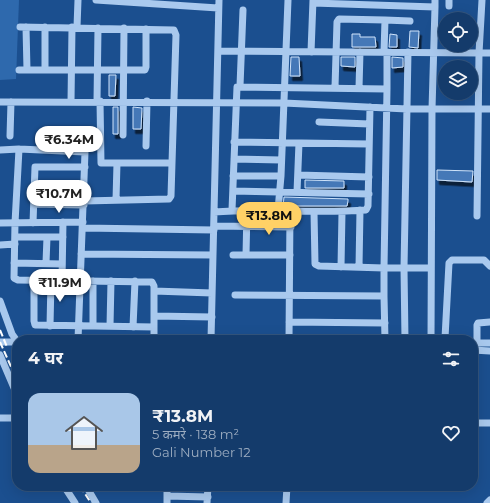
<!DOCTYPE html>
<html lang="hi">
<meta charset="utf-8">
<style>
:root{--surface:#143b6b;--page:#1d4271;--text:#f1f3f6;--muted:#9dadc1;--line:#33557e;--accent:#ffd166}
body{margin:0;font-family:Montserrat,"Noto Sans Devanagari",sans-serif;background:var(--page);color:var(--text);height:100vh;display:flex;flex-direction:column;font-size:15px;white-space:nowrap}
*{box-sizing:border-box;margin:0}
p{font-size:13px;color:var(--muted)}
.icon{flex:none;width:22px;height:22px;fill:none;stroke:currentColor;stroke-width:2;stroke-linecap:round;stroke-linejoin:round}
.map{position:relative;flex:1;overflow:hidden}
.sheet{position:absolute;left:12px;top:335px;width:466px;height:156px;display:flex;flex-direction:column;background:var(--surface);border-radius:16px;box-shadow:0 4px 16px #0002,0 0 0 1px var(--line)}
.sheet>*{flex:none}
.tools{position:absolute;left:438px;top:12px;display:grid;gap:8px}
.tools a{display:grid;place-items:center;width:40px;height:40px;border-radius:50%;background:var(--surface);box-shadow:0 4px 16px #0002,0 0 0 1px var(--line);font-size:20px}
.price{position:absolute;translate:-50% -34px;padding:0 9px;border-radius:14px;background:#fff;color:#222;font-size:13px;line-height:26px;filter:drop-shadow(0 1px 2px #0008)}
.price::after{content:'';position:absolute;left:50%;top:24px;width:12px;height:9px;margin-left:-6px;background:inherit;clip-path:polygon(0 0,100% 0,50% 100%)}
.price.selected{background:var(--accent);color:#111}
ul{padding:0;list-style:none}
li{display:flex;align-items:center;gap:12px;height:100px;padding:0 16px}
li+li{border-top:1px solid var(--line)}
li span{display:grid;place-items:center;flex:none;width:112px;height:80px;border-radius:12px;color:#555}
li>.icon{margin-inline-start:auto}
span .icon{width:48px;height:48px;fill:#fffc;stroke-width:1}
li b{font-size:17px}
h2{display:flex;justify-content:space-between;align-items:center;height:48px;padding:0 16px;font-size:17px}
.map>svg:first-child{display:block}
.green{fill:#2e69ad}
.building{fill:#4478b7;stroke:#cfe3fa;filter:url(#shadow)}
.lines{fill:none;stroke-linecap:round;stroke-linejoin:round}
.minor{stroke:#a9c9ee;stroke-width:7}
.rail{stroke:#fff;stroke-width:2;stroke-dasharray:7 3;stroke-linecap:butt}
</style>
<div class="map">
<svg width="490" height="503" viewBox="0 0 490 503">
<defs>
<filter id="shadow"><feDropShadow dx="2.5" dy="4.5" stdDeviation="0" flood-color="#0009"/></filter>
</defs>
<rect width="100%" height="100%" fill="#1b4f8f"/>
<path class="green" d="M0 0H19L16 79 0 80Z"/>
<path class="building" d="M410 31H419L418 48 409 47Z
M352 34H360V37H375L376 47H352Z
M390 34 397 35V47H389Z
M291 57H299L300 76H290Z
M341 57H355V67L341 66Z
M392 57 403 58V67L392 68Z
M109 75H116L115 96H109Z
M113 107H118V134H113Z
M133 107 142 108 141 129H133Z
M437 170 473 171 472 182 437 180Z
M305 180 344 181V188H305Z
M284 197 348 199V201L347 206H283Z"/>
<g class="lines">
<path class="minor" d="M96 0 218 8
M313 3 435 7V0
M449 6V0
M385 20 410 21
M20 27 174 30 176 35 172 163H101L100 101
M26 27 27 70
M77 27 78 0
M218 51 479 53 482 0
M311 52 313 0
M19 70H145L146 67V29
M45 70V27
M240 86 243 10
M335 87 337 22 339 19 385 20 384 52
M359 88 360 52
M387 89V52
M97 101 98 28
M0 102 284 103 407 109H490
M71 102 72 27
M319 122 369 124
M123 135 124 28
M10 136 11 102
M234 142 369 144
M146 146 147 101
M19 149 15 223 14 278 18 280 152 282 154 286V340
M0 150 19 149 85 152 78 340
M234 159 281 160
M298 175 369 177
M233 176H281
M233 191 369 194
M297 192 299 143
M116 200 117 163
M84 201 169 199 171 196 172 163
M34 204 84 205
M232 210 237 87 387 89 384 268 319 266 315 264 314 212
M278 210 281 176 288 0
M214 212C264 208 315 214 366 210L368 206 370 107
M477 216 479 53H490
M0 223 83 222
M33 223 35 167H85
M214 226 291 227
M83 228 214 230
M15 237H63
M0 245 15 244
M81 254 213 255
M233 255H290
M246 255 247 210
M14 263 62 264
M46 263 47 237
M341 267 342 212
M359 267 360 210
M34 280V321L35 325 154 327
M62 280 63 222
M154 291 212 293
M235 295 384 296V268H431
M384 296 385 340
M0 301 12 334 17 341
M154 316 212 317
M289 322 385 323
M50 326 51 280
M93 326V281
M110 326 111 281
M133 327 135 281
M211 340 219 0
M289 340 290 211
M405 340 404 268 408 52
M431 340 432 109 435 7
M447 340 445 338 449 263 452 260H484L490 266
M0 342H17
M473 343H477V325L478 323 490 322
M477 343H490
M473 350 490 351
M0 355 17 395
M0 418H17
M473 423H490
M64 486 75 503
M86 486 96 503
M167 486V503
M278 486H287
M167 496 208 497
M207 503 208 486
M286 503 287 486
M487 503 490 500"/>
<path class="rail" d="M0 330 7 347
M0 342 17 380
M80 486 91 503"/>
</g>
</svg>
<div class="tools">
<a><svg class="icon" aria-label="locate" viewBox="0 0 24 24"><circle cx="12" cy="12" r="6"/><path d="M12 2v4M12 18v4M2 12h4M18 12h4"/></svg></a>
<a><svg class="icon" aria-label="layers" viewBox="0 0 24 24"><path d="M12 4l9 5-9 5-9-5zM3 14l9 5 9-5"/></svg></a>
</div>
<b class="price" style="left:69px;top:160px">₹6.34M</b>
<b class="price" style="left:59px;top:214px">₹10.7M</b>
<b class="price selected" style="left:269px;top:236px">₹13.8M</b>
<b class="price" style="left:60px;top:303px">₹11.9M</b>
<section class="sheet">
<h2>4 घर<svg class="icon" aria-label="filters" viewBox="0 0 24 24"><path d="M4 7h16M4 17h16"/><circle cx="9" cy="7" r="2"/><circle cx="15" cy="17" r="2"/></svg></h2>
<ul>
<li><span style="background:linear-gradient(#a9c7e8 65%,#b9a48a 0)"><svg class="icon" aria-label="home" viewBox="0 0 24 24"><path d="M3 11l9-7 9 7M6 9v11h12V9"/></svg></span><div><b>₹13.8M</b><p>5 कमरे · 138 m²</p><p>Gali Number 12</p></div><svg class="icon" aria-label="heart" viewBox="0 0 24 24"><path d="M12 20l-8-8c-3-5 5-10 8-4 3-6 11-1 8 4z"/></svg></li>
</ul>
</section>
</div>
